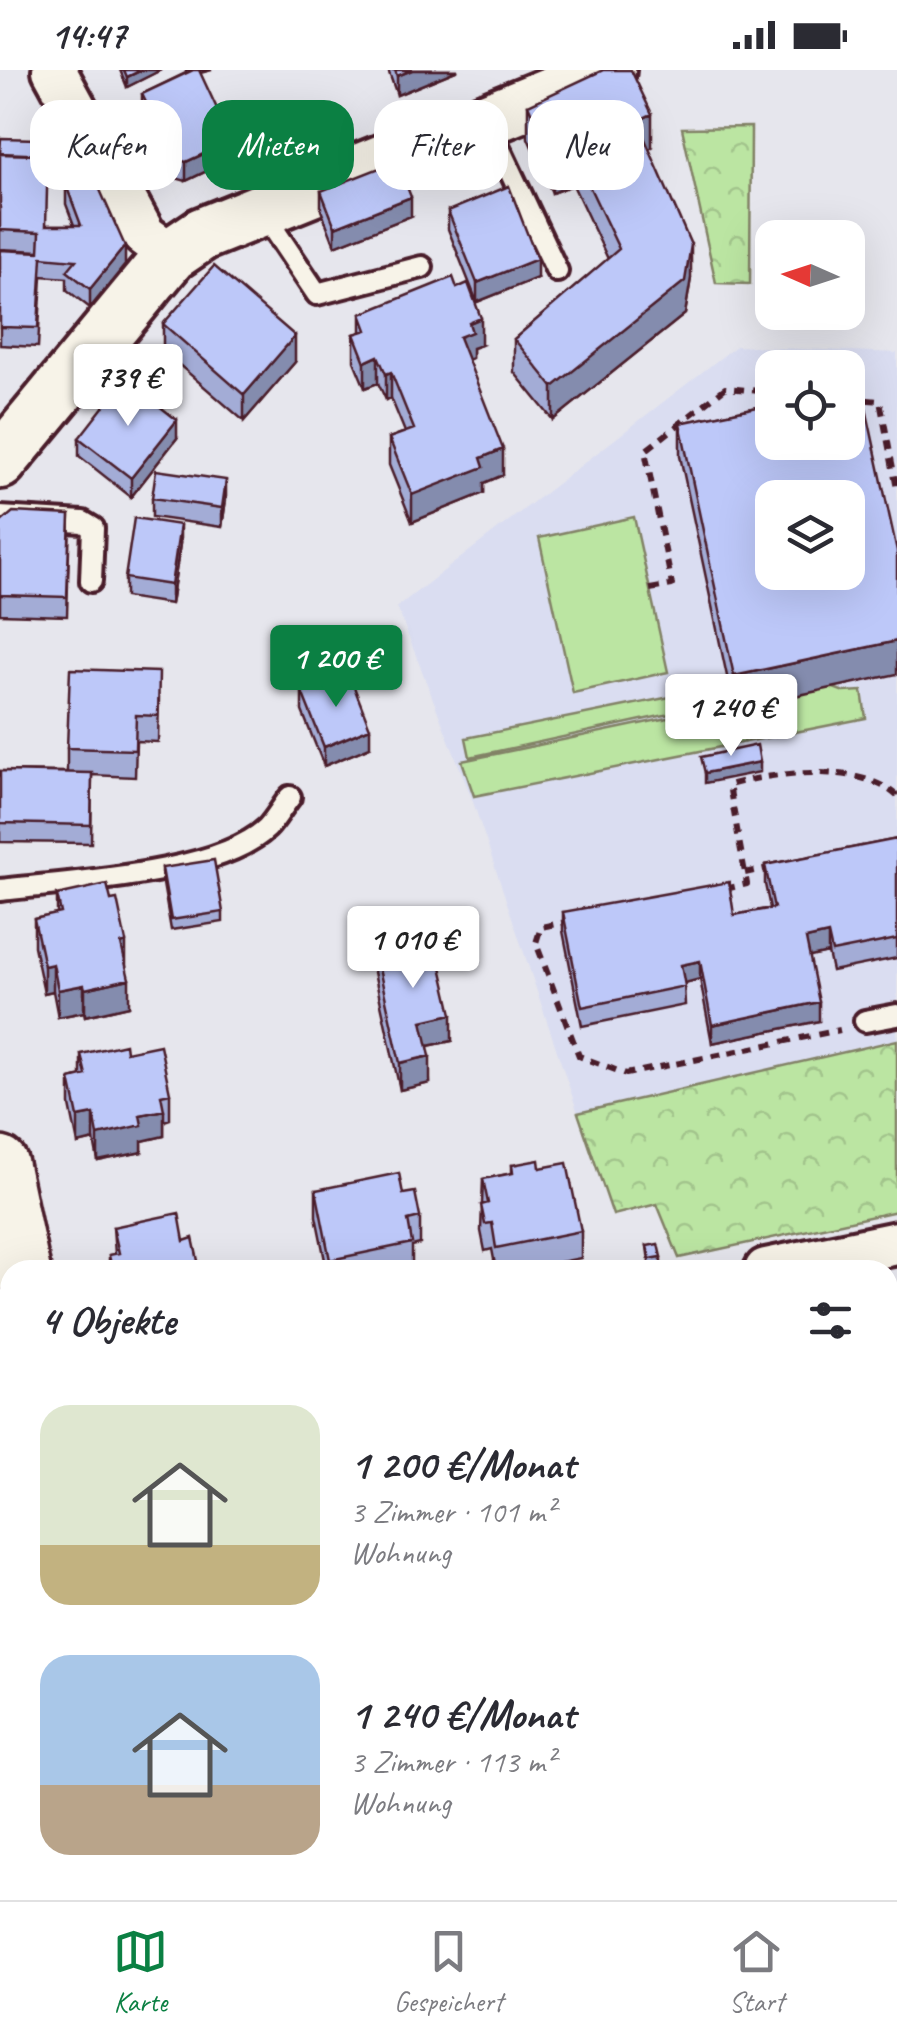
<!DOCTYPE html>
<html lang="de">
<meta charset="utf-8">
<style>
:root{--surface:#fff;--page:#f7f7f7;--text:#2b2b33;--muted:#7c7c81;--line:#e1e1e2;--accent:#0b8043}
body{margin:0;font-family:Caveat,sans-serif;background:var(--page);color:var(--text);height:100vh;display:flex;flex-direction:column;font-size:38px;white-space:nowrap}
*{box-sizing:border-box;margin:0}
p{font-size:32px;color:var(--muted)}
.icon{flex:none;width:55px;height:55px;fill:none;stroke:currentColor;stroke-width:2;stroke-linecap:round;stroke-linejoin:round}
.map{position:relative;flex:1;overflow:hidden}
.drawer{position:absolute;left:0px;top:1190px;width:898px;height:640px;display:flex;flex-direction:column;background:var(--surface);border-radius:30px 30px 0 0;box-shadow:0 10px 40px #0002}
.drawer>*{flex:none}
.hud{position:absolute;left:30px;top:30px;width:838px;height:90px;display:flex;gap:20px}
.needle{width:65px;rotate:273deg}
.buttons{position:absolute;left:755px;top:150px;display:grid;gap:20px}
.buttons a{display:grid;place-items:center;width:110px;height:110px;border-radius:20px;background:var(--surface);box-shadow:0 10px 40px #0002;font-size:50px}
.price{position:absolute;translate:-50% -85px;padding:0 22px;border-radius:10px;background:#fff;color:#222;font-size:32px;line-height:65px;filter:drop-shadow(0 2px 5px #0008)}
.price::after{content:'';position:absolute;left:50%;top:60px;width:30px;height:22px;margin-left:-15px;background:inherit;clip-path:polygon(0 0,100% 0,50% 100%)}
.price.on{background:var(--accent);color:#fff}
ul{padding:0;list-style:none}
li{display:flex;align-items:center;gap:30px;height:250px;padding:0 40px}
li span{display:grid;place-items:center;flex:none;width:280px;height:200px;border-radius:30px;color:#555}
li>.icon{margin-inline-start:auto}
span .icon{width:120px;height:120px;fill:#fffc;stroke-width:1}
li b{font-size:42px}
h2{display:flex;justify-content:space-between;align-items:center;height:120px;padding:0 40px;font-size:42px}
.tag{padding:0 35px;border-radius:30px;background:var(--surface);box-shadow:0 10px 40px #0002;font-size:35px;line-height:90px}
.tag.on{background:var(--accent);color:#fff}
.status{display:flex;justify-content:space-between;align-items:center;height:70px;padding:0 50px;background:var(--surface);direction:ltr}
.status svg{height:28px;fill:currentColor}
.tab-bar{display:flex;justify-content:space-around;align-items:center;height:140px;border-top:2px solid var(--line);background:var(--surface);font-size:28px;color:var(--muted)}
.tab-bar a{display:grid;justify-items:center;gap:5px}
.tab-bar .on{color:var(--accent)}
.map>svg:first-child{display:block}
.built{fill:#daddf1;fill-rule:evenodd}
.green{fill:#bbe5a2;stroke:#828266;stroke-width:2.5}
.park{fill:url(#park-crowns);stroke:#828266;stroke-width:2.5}
.lines{fill:none;stroke-linecap:round;stroke-linejoin:round}
.service-casing{stroke:#4a1f2b;stroke-width:28}
.minor-casing{stroke:#4a1f2b;stroke-width:50}
.tertiary-casing{stroke:#4a1f2b;stroke-width:60}
.secondary-casing{stroke:#4a1f2b;stroke-width:62}
.path{stroke:#4a1f2b;stroke-width:6;stroke-dasharray:10 8;stroke-linecap:butt}
.service{stroke:#f7f3e8;stroke-width:20}
.minor{stroke:#f7f3e8;stroke-width:42}
.tertiary{stroke:#f7f3e8;stroke-width:52}
.secondary{stroke:#f7f3e8;stroke-width:55}
.wall{fill:#a3acd6;stroke:#4a1f2b;stroke-width:2.5}
.shaded-wall{fill:#848cae;stroke:#4a1f2b;stroke-width:2.5}
.building{fill:#bdc8f9;stroke:#4a1f2b;stroke-width:2.5;fill-rule:evenodd}
</style>
<div class="status"><b>14:47</b><svg viewBox="0 0 49 12"><path d="M0 12V9h3v3zM5 12V6h3v6zM10 12V3h3v9zM15 12V0h3v12zM26 1h20v11H26zM47 4h2v5h-2z"/></svg></div>
<div class="map">
<svg width="897" height="1830" viewBox="0 0 897 1830">
<defs>
<pattern id="park-crowns" width="20" height="18" patternUnits="userSpaceOnUse" patternTransform="scale(2.5)"><rect width="20" height="18" fill="#bbe5a2"/><path d="M2 6a3 3 0 1 1 6 0M12 15a3 3 0 1 1 6 0" fill="none" stroke="#a2c48c"/></pattern>
</defs>
<rect width="100%" height="100%" fill="#e6e6ed"/>
<filter id="ink" filterUnits="userSpaceOnUse"><feTurbulence type="fractalNoise" baseFrequency=".01" numOctaves="2"/><feDisplacementMap in="SourceGraphic" scale="20" xChannelSelector="R" yChannelSelector="G"/><feConvolveMatrix kernelMatrix="1 2 1 2 8 2 1 2 1" color-interpolation-filters="sRGB"/></filter>
<g filter="url(#ink)">
<path class="built" d="M736 276 897 283V970L578 1043 472 729 397 537ZM772 298H848V372H772ZM772 428H848V502H772Z"/>
<path class="green" d="M634 447 668 602 573 623 539 468Z
M826 615 844 622 862 621 866 648 474 726 462 691Z
M685 624 688 640 470 687 466 668Z"/>
<path class="park" d="M751 57 750 214 716 213 682 58Z
M897 970V1141L679 1188 657 1134 613 1145 578 1043Z"/>
<g class="lines">
<g class="service-casing">
<path id="service" d="M486 50 557 201
M262 142 317 224 422 197
M0 447 83 452 93 458 91 511
M0 820C67 812 218 805 267 758 275 750 282 737 290 727
M865 951 897 945
M0 1615 10 1610"/>
</g>
<g class="minor-casing">
<path id="minor" d="M54 0 144 165 171 185
M766 1200 897 1173"/>
</g>
<g class="tertiary-casing">
<path id="tertiary" d="M0 392 171 185 202 164 609 0"/>
</g>
<g class="secondary-casing">
<path id="secondary" d="M0 1095 22 1200
M134 1820 136 1830"/>
</g>
<path class="path" d="M848 328 880 331 897 419
M650 519 672 515 645 381 725 318 772 322
M745 803 773 797
M725 819 747 814 729 715C774 702 860 692 897 726
M571 851 541 857 536 873 579 986 626 1004 840 960"/>
<use href="#service" class="service"/>
<use href="#minor" class="minor"/>
<use href="#tertiary" class="tertiary"/>
<use href="#secondary" class="secondary"/>
</g>
<path class="wall" d="M120 0H161L127 17Z
M186 0H212L200 3 232 89 186 111 172 107 142 42V24L186 3Z
M388 0H458L397 25Z
M528 35 652 77 649 79 691 208 685 244 553 350 514 302V269L608 189 573 115 552 123 528 68Z
M0 83 37 85 46 155H74L66 134V115L125 195 90 238 67 220V208L42 206 38 277 0 275V180L39 181 0 179Z
M321 121 411 146 335 176 321 140Z
M448 141 537 208 477 232 448 159Z
M361 244 481 275 472 278V288L468 290 503 405 484 413V423L412 452 389 395V368L405 362 391 328 386 330 378 313 365 318 354 291V264L361 262Z
M163 254 295 292 244 351 163 281Z
M772 334 734 639 680 386V353Z
M79 368H177L131 427 79 386Z
M152 428 226 429 222 457 152 447Z
M70 445 67 546 0 544V453Z
M180 474 171 534 125 527V508Z
M302 622 370 677 324 696 302 641Z
M159 629 158 672 136 671 135 707 92 705 91 773 0 772V701L67 702V678Z
M897 769V888L832 901 828 883 809 887 819 951 712 973 700 909 684 913 685 935 582 956 563 861V842L734 845 770 838 765 814V795Z
M162 798 223 842V852L171 860 162 808Z
M57 825 126 899 129 936 85 946 84 942 58 947 53 921 44 923 34 876V849L57 844Z
M374 876 452 971 428 976 430 1013 400 1020 374 902Z
M126 982 170 1023V1049L164 1051V1066L142 1071V1082L98 1091 94 1070 78 1074 70 1035V1009L81 1006V984Z
M512 1095 540 1098 581 1161V1188L520 1200H496L492 1179 485 1181 481 1161 483 1109 512 1103Z
M316 1120 403 1124 420 1147V1174L412 1176V1200H327L316 1146Z
M113 1157 184 1171 200 1200H109V1185L115 1184Z
M647 1176 661 1187V1197L650 1199Z
M897 1233V1316L888 1318V1235Z
M0 1541 4 1566V1593H0Z
M546 1820H598V1824L546 1828Z"/>
<path class="shaded-wall" d="M142 0H161L127 17V7Z
M412 0H458L397 25V6Z
M652 44V77L637 84V51Z
M232 71V89L186 111V92Z
M573 82V115L552 123V90Z
M411 127V146L335 176V157Z
M691 175V208L685 244 553 350V317Z
M125 176V195L90 238V219Z
M537 189V208L477 232V213Z
M481 248V275L472 278V288L459 294V267L469 253Z
M295 266V292L244 351V325Z
M378 286V313L365 318V292Z
M391 302V328L386 330V304Z
M177 350V368L131 427V408Z
M503 379V405L484 413V423L412 452V425L481 388Z
M226 410V429L222 457V438Z
M180 455V474L171 534V515Z
M897 571V604L734 639V606Z
M370 658V677L324 696V677Z
M760 692V702L705 713V703Z
M828 864V883L806 888V869Z
M126 872V899L121 874Z
M700 891V909L681 914V895Z
M53 894V921L44 923V896Z
M129 909V936L85 946V919Z
M84 915V942L58 947V920Z
M819 932V951L712 973V955Z
M452 944V971L422 977V951Z
M430 986V1013L400 1020V993Z
M164 1040V1066L142 1071V1082L98 1091V1065L140 1045Z
M94 1044V1070L78 1074V1047Z"/>
<path class="building" d="M124 0H142L127 7Z
M193 0H199L232 71 186 92 172 88 142 24Z
M395 0H412L397 6Z
M603 0H631L652 44 637 51 691 175 685 211 553 317 514 269 619 179 573 82 552 90 528 35Z
M1 68 37 69V85L0 84Z
M0 83 48 85 46 155H81L66 115 93 104 125 176 90 219 67 201 76 190 42 187 38 258 0 257V180L39 182 40 162 0 160Z
M397 91 411 127 335 157 321 121Z
M509 116 537 189 477 213 448 141Z
M214 196 295 266 244 325 163 254Z
M453 207 457 218 468 213 481 248 469 253 472 262 459 267 503 379 481 388 484 397 412 425 389 368 414 359 391 302 386 304 378 286 365 292 354 264 367 260 361 244Z
M125 309 177 350 131 408 79 368Z
M861 315 897 481V571L734 606 680 353 772 334V372H848V318ZM772 428H848V502H772Z
M156 400 226 410 222 438 152 428Z
M13 442 70 445 67 527 0 525V453Z
M134 448 180 455 171 515 125 508Z
M70 599 159 602 158 646 136 645 135 680 67 678Z
M349 604 370 658 324 677 302 622Z
M757 675 760 692 705 703 701 687Z
M0 701 92 703 91 755 0 753Z
M897 769V869L832 882 828 864 806 869 819 932 712 955 700 891 681 895 685 916 582 937 563 842 729 812 734 845 774 838 765 795Z
M214 790 223 842 171 850 162 798Z
M107 814 111 830 117 829 126 872 121 874 129 909 85 919 84 915 58 920 53 894 44 896 34 849 61 843 57 825Z
M433 862 452 944 422 951 430 986 400 993 374 876Z
M125 974 126 982 160 975 170 1023 161 1025 164 1040 140 1045 142 1055 98 1065 94 1044 78 1047 70 1009 86 1005 81 984Z
M539 1090 540 1098 567 1093 581 1161 496 1178 492 1153 485 1154 481 1135 488 1133 483 1109 513 1103 512 1095Z
M399 1103 403 1124 415 1122 420 1147 408 1150 412 1173 330 1190 316 1120Z
M179 1143 184 1171 193 1168 200 1200H112L109 1185 119 1183 113 1157Z
M658 1174 661 1187 650 1189 647 1176Z
M897 1233V1297L888 1299V1235Z
M0 1541 4 1566 0 1567Z"/>
</g>
</svg>
<div class="buttons">
<a><svg class="needle" viewBox="-14 -14 28 28"><path d="M0-13l5 13h-10z" fill="#e53935"/><path d="M0 13l5-13h-10z" fill="#7c7c81"/></svg></a>
<a><svg class="icon" aria-label="locate" viewBox="0 0 24 24"><circle cx="12" cy="12" r="6"/><path d="M12 2v4M12 18v4M2 12h4M18 12h4"/></svg></a>
<a><svg class="icon" aria-label="layers" viewBox="0 0 24 24"><path d="M12 4l9 5-9 5-9-5zM3 14l9 5 9-5"/></svg></a>
</div>
<b class="price" style="left:128px;top:359px">739 €</b>
<b class="price on" style="left:336px;top:640px">1 200 €</b>
<b class="price" style="left:731px;top:689px">1 240 €</b>
<b class="price" style="left:413px;top:921px">1 010 €</b>
<div class="hud">
<a class="tag">Kaufen</a>
<a class="tag on">Mieten</a>
<a class="tag">Filter</a>
<a class="tag">Neu</a>
</div>
<section class="drawer">
<h2>4 Objekte<svg class="icon" aria-label="filters" viewBox="0 0 24 24"><path d="M4 7h16M4 17h16"/><circle cx="9" cy="7" r="2"/><circle cx="15" cy="17" r="2"/></svg></h2>
<ul>
<li><span style="background:linear-gradient(#dfe7d0 70%,#c2b280 0)"><svg class="icon" aria-label="home" viewBox="0 0 24 24"><path d="M3 11l9-7 9 7M6 9v11h12V9"/></svg></span><div><b>1 200 €/Monat</b><p>3 Zimmer · 101 m²</p><p>Wohnung</p></div></li>
<li><span style="background:linear-gradient(#a9c7e8 65%,#b9a48a 0)"><svg class="icon" aria-label="home" viewBox="0 0 24 24"><path d="M3 11l9-7 9 7M6 9v11h12V9"/></svg></span><div><b>1 240 €/Monat</b><p>3 Zimmer · 113 m²</p><p>Wohnung</p></div></li>
</ul>
</section>
</div>
<nav class="tab-bar">
<a class="on"><svg class="icon" aria-label="map" viewBox="0 0 24 24"><path d="M3 6l6-2 6 2 6-2v14l-6 2-6-2-6 2zM9 4v14M15 6v14"/></svg>Karte</a>
<a><svg class="icon" aria-label="saved" viewBox="0 0 24 24"><path d="M7 4h10v16l-5-4-5 4z"/></svg>Gespeichert</a>
<a><svg class="icon" aria-label="home" viewBox="0 0 24 24"><path d="M3 11l9-7 9 7M6 9v11h12V9"/></svg>Start</a>
</nav>
